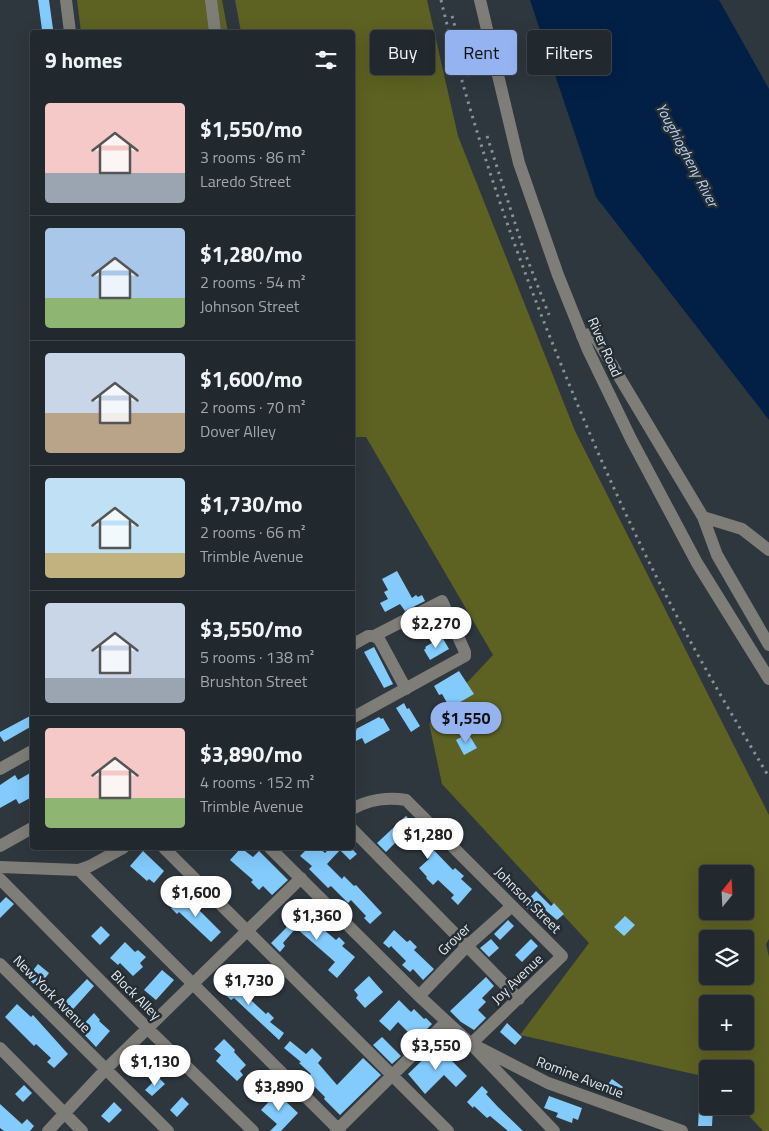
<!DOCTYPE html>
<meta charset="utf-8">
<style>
:root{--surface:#22292e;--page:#2e353a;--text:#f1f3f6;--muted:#a2a6aa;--line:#3f454a;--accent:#95b2f1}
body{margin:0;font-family:"Titillium Web",sans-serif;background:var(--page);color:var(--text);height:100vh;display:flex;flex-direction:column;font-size:19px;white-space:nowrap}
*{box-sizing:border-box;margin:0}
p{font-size:16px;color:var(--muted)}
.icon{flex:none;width:28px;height:28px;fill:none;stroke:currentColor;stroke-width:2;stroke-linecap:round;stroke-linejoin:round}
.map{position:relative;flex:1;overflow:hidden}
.details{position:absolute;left:30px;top:30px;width:325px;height:820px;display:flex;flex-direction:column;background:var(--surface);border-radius:5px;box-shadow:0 5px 20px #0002,0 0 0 1px var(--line)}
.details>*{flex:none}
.hud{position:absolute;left:370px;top:30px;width:324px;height:45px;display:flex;gap:10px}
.needle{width:32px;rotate:18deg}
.fabs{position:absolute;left:699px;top:865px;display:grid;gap:10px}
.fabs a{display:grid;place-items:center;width:55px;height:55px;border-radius:5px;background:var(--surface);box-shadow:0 5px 20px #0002,0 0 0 1px var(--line);font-size:25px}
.price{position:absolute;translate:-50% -42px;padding:0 11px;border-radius:18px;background:#fff;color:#222;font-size:16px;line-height:32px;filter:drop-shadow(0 1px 2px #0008)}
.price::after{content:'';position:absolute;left:50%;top:30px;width:15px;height:11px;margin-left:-8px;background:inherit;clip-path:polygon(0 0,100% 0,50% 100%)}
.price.active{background:var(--accent);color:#111}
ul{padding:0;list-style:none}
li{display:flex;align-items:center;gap:15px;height:125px;padding:0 15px}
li+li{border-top:1px solid var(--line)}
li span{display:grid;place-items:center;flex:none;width:140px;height:100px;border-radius:5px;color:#555}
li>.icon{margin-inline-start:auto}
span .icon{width:60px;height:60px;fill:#fffc;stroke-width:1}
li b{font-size:21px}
h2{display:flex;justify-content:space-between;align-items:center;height:60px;padding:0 15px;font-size:21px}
.chip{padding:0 18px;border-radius:5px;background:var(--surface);box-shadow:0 5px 20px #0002,0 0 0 1px var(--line);font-size:18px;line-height:45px}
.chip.active{background:var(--accent);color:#111}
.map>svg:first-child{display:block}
.green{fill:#5d6122;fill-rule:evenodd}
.water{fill:#021f46}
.building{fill:#83cbfd}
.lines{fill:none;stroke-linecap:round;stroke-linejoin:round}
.minor{stroke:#7f7d78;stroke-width:12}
.rail{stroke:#899096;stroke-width:3;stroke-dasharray:2.5 5;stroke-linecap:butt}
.labels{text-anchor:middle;stroke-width:5;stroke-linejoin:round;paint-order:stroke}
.street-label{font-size:14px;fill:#e1e7eb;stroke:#242d34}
.water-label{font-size:15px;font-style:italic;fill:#bad1f2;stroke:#242d34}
</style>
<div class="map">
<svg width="769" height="1131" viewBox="0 0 769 1131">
<rect width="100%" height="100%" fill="#2e373e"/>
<path class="green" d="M77 0H222L228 32H81Z
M235 0H427L458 136 575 431 769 815V939L766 944 769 957V1131H763L740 1106H745V1069H708L707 1077 520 1035 589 943 442 784 429 723 493 655 366 437H353L352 32H241ZM708 874H745V911H708ZM708 939H745V976H708ZM708 1004H745V1041H708Z"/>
<path class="water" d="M530 0H719L769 89V420L596 197Z"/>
<path class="building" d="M38 0H49L53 29 42 30Z
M397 571 412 598 416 595 418 597 422 595 425 601 405 611 400 604 385 612 380 603 388 599 384 592 388 590 382 579Z
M442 637 449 649 430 660 424 650 426 648 425 647Z
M374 647 393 684 384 688 364 652Z
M459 671 474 694 450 708 442 694 439 695 434 686Z
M404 703 407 709 409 708 420 726 411 732 396 708Z
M30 716 32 720V726L4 742 0 736V732Z
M379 717 381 719 383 718 390 730 365 744 362 738 352 743V732L357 730 356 729Z
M468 733 477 748 464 755 456 740Z
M32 772V797L19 804 16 799 0 808V785L15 775 18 780Z
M406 816 427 839 425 841 453 870 455 868 464 876 461 879 472 889 458 905 451 898 454 895 438 880 433 885 426 878 427 877 419 868 429 859 414 842 411 845 403 835 386 852 377 843Z
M241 848 253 857 259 851 288 880 272 895 263 886 259 890 251 882 253 880 230 860Z
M308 848H319L325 853 330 848H351L357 854 350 860 340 850 327 864 342 879 344 876 354 886 356 885 382 913 370 924 364 918 366 916 351 900 348 903 331 886 328 888 309 869 312 866 300 856Z
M143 851 164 871 154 883 149 879 147 881 130 866Z
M536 891 551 906 554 903 564 914 557 920 538 904 531 912 523 905Z
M184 895 221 932 211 942 179 912 177 914 171 908Z
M6 897 14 904 0 918V903Z
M298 908 336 940 339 937 345 943 342 946 355 957 337 978 328 970 335 962 296 928 283 943 285 946 280 952 271 943 286 928 289 922 287 920Z
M625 916 635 925 624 936 614 927Z
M508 920 514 926 500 940 494 934Z
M101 926 110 935 100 945 91 936Z
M394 930 407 942 410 940 417 947 414 950 434 969 423 980 413 969 410 972 402 965 406 961 391 946 389 948 383 943Z
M491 939 499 948 489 957 480 948Z
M531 939 538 946 522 962 515 955Z
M125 942 135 952 138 950 146 957 140 963 143 967 133 976 120 963 118 965 110 958Z
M38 964 49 973 43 981 39 978 34 984 27 978Z
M162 970 174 980 156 1000 144 990Z
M229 976 242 989 241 991 266 1014 268 1012 274 1018 270 1022 284 1033 279 1040 234 998 231 1000 218 987Z
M369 976 383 992 365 1008 356 998 358 995 354 990Z
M486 977 494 986 482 998 486 1002 478 1010 486 1018 474 1030 461 1022 450 1011Z
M87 979 94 986 67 1016 59 1008Z
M399 1000 411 1012 414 1009 424 1019 426 1018 432 1024 413 1043 407 1037 410 1034 398 1022 390 1031 379 1021Z
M17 1004 31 1017 33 1015 68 1054 54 1068 47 1062 51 1058 36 1044 34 1046 5 1017Z
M94 1013 100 1020 99 1021 110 1031 96 1047 79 1029Z
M507 1023 522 1037 515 1045 500 1032Z
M382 1037 401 1056 392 1064 373 1045Z
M224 1039 235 1050 234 1052 246 1065 240 1071 243 1075 237 1081 216 1061 221 1055 214 1049Z
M290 1041 306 1054 312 1048 322 1058 318 1063 337 1085 363 1058 381 1075 340 1115 324 1099 325 1097 313 1085 311 1088 304 1081 311 1074 299 1063 301 1062 284 1048Z
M437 1046 467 1076 456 1087 444 1075 425 1094 408 1074Z
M158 1077 165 1084 152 1096 145 1090Z
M612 1079 623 1087 615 1098 603 1091Z
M24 1085 32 1093 23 1102 15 1094Z
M482 1086 488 1092 486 1094 498 1107 523 1131H508L490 1116 487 1118 474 1106 473 1108 467 1102Z
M277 1093 298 1113 281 1131H270L277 1124 261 1110Z
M549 1096 582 1108 578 1120 573 1118 572 1123 556 1117 558 1113 544 1108Z
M182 1097 189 1104 177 1117 170 1110Z
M114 1102 122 1110 109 1123 101 1116Z
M0 1104 22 1124 27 1119 34 1126 30 1131H4L0 1128Z
M699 1108H713L712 1126H698Z"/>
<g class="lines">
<path class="minor" d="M66 0 70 32
M211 0 215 32
M480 0 519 163 558 275 588 350 631 439 697 563 769 679
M582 336 593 333 703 517 717 555 769 645
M703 517 742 529 769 550
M374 636 379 639 406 689
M352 645 368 636H374L442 601 465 652V656L352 718
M0 769 32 751
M352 809C368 800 388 797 406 800L562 956 471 1044
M352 829 519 999
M0 846 32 828
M164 848 448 1131
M270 848 419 996 471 1044 554 1131
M0 867 79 870 90 866 123 848
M79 870 340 1131
M0 879 147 1028 253 1131
M0 964 168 1131
M419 996 467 946 512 906
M0 1048 82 1131
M480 1048 548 1083 682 1131
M48 1131 106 1069 301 878
M336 1131 446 1022"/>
<path class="rail" d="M441 0C472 130 516 256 567 379 598 455 632 531 670 603 701 663 735 720 769 777
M452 16 469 76
M487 136 523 248 549 315"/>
</g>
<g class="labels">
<g class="street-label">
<text transform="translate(605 347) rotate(66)" y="5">River Road</text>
<text transform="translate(528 900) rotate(45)" y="5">Johnson Street</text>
<text transform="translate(454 939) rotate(-44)" y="5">Grover</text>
<text transform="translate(517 979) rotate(-44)" y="5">Joy Avenue</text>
<text transform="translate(52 994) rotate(45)" y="5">New York Avenue</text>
<text transform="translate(136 995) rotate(45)" y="5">Block Alley</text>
<text transform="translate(580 1077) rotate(21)" y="5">Romine Avenue</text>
</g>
<g class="water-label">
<text transform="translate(687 155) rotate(62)" y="5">Youghiogheny River</text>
</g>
</g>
</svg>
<div class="fabs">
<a><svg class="needle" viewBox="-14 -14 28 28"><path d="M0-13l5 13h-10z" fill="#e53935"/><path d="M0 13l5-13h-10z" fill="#a2a6aa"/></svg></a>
<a><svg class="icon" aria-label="layers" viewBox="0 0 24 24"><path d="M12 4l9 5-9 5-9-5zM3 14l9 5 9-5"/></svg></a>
<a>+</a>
<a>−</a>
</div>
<b class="price" style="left:436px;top:649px">$2,270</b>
<b class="price active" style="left:466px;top:744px">$1,550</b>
<b class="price" style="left:428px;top:860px">$1,280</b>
<b class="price" style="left:196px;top:918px">$1,600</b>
<b class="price" style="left:317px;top:941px">$1,360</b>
<b class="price" style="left:249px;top:1006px">$1,730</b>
<b class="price" style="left:436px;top:1071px">$3,550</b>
<b class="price" style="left:155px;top:1087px">$1,130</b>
<b class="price" style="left:279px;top:1112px">$3,890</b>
<div class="hud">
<a class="chip">Buy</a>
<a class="chip active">Rent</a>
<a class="chip">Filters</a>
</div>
<section class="details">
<h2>9 homes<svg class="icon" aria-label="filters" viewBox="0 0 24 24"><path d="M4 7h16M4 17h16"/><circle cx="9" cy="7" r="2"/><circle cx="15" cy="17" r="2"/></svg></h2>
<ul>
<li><span style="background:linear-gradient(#f6c9c9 70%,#9aa5b1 0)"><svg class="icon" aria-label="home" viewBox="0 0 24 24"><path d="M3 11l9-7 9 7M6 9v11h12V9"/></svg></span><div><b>$1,550/mo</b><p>3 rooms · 86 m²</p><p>Laredo Street</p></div></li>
<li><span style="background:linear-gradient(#a9c7e8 70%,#8fb573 0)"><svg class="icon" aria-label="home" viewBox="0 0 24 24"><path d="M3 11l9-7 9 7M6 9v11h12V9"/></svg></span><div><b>$1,280/mo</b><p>2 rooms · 54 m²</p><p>Johnson Street</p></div></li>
<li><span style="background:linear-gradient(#c9d6e8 60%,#b9a48a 0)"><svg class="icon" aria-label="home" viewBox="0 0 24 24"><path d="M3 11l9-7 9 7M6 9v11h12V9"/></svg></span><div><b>$1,600/mo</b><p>2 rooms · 70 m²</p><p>Dover Alley</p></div></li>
<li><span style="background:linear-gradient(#bfe0f5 75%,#c2b280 0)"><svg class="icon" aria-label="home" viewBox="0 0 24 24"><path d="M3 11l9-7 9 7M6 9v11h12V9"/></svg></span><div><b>$1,730/mo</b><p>2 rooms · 66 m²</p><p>Trimble Avenue</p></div></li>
<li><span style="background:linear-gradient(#c9d6e8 75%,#9aa5b1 0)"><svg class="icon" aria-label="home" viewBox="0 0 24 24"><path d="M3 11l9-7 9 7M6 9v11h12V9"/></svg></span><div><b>$3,550/mo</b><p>5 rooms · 138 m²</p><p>Brushton Street</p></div></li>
<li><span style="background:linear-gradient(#f6c9c9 70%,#8fb573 0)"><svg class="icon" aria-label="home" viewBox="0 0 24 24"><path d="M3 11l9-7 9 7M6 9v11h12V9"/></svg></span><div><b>$3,890/mo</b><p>4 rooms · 152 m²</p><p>Trimble Avenue</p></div></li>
</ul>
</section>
</div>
